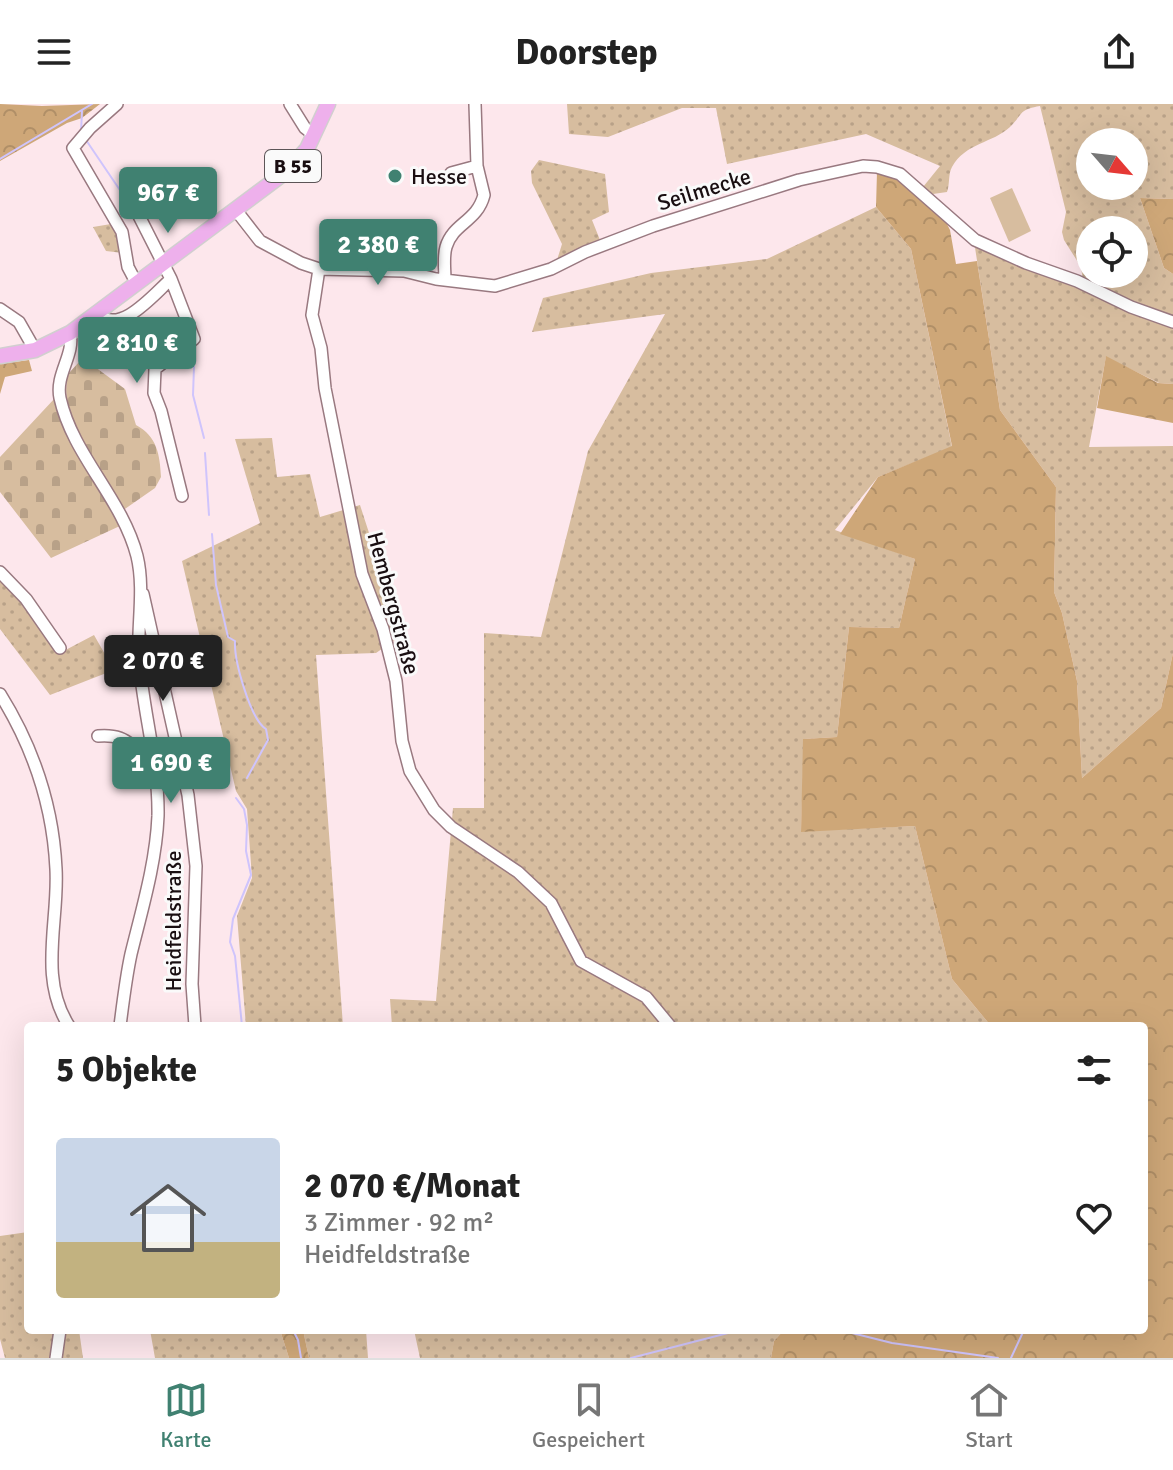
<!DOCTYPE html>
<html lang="de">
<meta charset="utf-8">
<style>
:root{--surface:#fff;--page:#f6f6f6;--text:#222;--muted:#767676;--line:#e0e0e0;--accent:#408171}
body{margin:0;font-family:Signika,sans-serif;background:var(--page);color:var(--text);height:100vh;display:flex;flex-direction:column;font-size:30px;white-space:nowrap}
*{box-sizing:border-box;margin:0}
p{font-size:26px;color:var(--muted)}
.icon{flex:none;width:44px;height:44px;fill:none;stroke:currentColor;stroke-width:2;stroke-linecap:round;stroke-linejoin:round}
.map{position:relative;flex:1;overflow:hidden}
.drawer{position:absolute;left:24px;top:918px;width:1124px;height:312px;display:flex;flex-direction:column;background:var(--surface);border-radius:8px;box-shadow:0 8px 32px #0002}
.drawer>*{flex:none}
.needle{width:52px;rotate:118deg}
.fabs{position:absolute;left:1076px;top:24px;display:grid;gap:16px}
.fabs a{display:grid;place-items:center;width:72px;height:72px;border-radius:50%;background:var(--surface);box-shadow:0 8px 32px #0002;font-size:40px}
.price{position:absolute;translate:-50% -68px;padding:0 18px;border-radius:8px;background:var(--accent);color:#fff;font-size:26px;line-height:52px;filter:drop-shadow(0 2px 4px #0008)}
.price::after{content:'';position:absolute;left:50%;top:48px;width:24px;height:18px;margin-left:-12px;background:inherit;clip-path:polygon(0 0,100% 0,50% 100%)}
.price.on{background:#222;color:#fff}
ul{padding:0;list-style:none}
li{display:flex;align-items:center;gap:24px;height:200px;padding:0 32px}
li+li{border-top:2px solid var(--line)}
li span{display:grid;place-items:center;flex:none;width:224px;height:160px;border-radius:8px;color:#555}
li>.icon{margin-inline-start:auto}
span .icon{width:96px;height:96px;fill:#fffc;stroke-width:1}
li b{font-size:34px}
h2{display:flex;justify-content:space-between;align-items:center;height:96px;padding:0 32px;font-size:34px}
header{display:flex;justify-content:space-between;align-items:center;height:104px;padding:0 32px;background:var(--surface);font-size:36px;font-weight:700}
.menu{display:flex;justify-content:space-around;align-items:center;height:112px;border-top:2px solid var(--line);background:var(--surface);font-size:22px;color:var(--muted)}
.menu a{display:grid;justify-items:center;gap:4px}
.menu .on{color:var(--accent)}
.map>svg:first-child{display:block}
.green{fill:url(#green-dots);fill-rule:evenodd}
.forest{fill:url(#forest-crowns)}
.cemetery{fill:url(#cemetery-stones)}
.pitch{fill:#d7bd9f}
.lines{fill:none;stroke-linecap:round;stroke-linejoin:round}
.stream{stroke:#cfc4fc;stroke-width:2}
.minor-casing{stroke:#997980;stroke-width:14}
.major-casing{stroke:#d1cfcf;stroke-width:17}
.minor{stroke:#fff;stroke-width:11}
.major{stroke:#eeb0ec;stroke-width:14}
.poi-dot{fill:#408171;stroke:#fafafa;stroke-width:3}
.labels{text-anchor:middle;stroke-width:6;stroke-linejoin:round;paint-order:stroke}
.shield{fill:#fafafa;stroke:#5c5557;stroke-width:2}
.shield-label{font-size:20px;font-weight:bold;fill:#190e11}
.poi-label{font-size:22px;fill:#190e11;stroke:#fafafa;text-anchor:start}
.street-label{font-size:22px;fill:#190e11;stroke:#fafafa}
</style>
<header><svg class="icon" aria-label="menu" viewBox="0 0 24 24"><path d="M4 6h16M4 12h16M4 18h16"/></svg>Doorstep<svg class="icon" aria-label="share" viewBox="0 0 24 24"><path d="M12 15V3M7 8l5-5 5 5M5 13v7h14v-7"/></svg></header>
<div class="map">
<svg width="1173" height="1254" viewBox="0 0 1173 1254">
<defs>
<pattern id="green-dots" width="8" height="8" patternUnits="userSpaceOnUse" patternTransform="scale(2)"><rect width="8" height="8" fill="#d7bd9f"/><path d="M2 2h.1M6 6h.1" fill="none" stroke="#b8a188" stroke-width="1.8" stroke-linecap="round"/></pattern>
<pattern id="forest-crowns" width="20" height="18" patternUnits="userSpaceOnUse" patternTransform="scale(2)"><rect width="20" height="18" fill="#cea778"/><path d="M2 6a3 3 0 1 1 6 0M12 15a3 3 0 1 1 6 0" fill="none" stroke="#b08f67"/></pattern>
<pattern id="cemetery-stones" width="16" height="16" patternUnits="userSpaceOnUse" patternTransform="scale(2)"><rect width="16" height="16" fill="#d7bd9f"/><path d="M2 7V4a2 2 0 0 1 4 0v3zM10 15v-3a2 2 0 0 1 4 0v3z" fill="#b8a188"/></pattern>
</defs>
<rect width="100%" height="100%" fill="#fde7ec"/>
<path class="green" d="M567 0H1173V95L1140 94 1164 164 1173 170V280L1159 279 1106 253 1089 343 1173 342V549L1161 604 1082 674 1077 577 1062 509 1054 488 1056 383 1000 306 974 137 1083 177 1081 163 1064 136 1062 128 1066 108 1040 2C1018 6 1024 9 1010 23 993 39 965 39 952 63 948 70 950 80 947 88L933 90 923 83 940 62 866 30 727 60 716 4H682L608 33 569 30ZM1090 38H1134V82H1090ZM1090 126H1134V170H1090Z
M539 56 605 70 609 108 592 116 600 136 557 156 562 140 532 79 531 67Z
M876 103 911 145 952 343 878 373 835 426 915 455 899 524 849 523 837 633 804 635 801 727 915 722 952 875 991 922H392L390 895 436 897 453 704H484V529L541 533 588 347 665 210 532 228 543 194 651 169 767 155Z
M117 119 123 149 106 147 93 123Z
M272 334 277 373 310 370 320 413 360 401 402 531 376 549 316 551 343 922H246L237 812 252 774 247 705 236 687 182 457 260 419 235 335Z
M0 475 22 497 58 550 94 531 114 566 50 591 0 525Z
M28 1128V1226H55L51 1254H5L0 1235V1132Z
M66 1226H79L83 1254H62Z
M150 1226H280L289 1254H155Z
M303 1226H366L368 1254H309Z
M414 1226H784L774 1237 771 1254H420Z"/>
<path class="forest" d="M0 0 42 2 100 0 82 14 67 19 0 57Z
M877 68 896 74 944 114 950 126 956 160 977 157 1000 306 1056 383 1054 488 1062 509 1077 577 1082 674 1161 604 1173 549V1254H771L774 1237 784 1226H1144V922H991L952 875 915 722 801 728 803 635 837 633 849 523 899 524 915 455 840 430 878 373 952 342 911 145 876 103Z
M1140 94 1173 95V170L1164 164Z
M1106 252 1158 279 1173 280V319L1097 304Z
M29 256 32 267 5 273 0 290V260Z
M280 1226H303L309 1254H289Z"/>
<path class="cemetery" d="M80 257 95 263 125 285 136 321C157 332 160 351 161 373L155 384 122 407C98 368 57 319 68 270Z
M55 294 122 421 51 454 0 388V353Z"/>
<path class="pitch" d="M1012 84 1031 127 1009 138 990 94Z"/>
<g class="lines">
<path class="stream" d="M81 28 82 7
M86 36 130 101
M0 55 92 0
M194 263 193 291 204 334
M205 349 209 411
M212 430 216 481 228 533 235 537C234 556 250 615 266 625L268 636 247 674
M236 694 244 705 247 721 246 747 251 771 233 815 230 838 235 852 242 922
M293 1226 298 1236 301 1254
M840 1226 892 1239 998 1254
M631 1254 728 1229
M1011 1254 1024 1226"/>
<g class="minor-casing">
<path id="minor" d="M117 0 90 24 73 44 122 128 128 163 137 180
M290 0 305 24 314 31
M451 69 477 62
M155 95 135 104 171 175 194 235 155 265 154 289 161 307 182 392
M235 105 260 137 301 159 319 165 404 167 436 175 495 182 551 165 585 148 653 122 799 76 863 62 877 63 900 70 975 136 1026 159 1077 177 1131 203 1173 218
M319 165 312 211 321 244 325 284 362 470 383 525 396 577 402 637 410 667 434 706 451 723 518 768 551 799 581 857 646 893 670 922
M445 176C445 166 443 153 446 143 453 119 477 118 484 91L477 62 475 0
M0 205 19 218 35 246
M98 210C120 232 154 190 171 175
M70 229C75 251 55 270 60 294 73 352 122 394 137 452 145 485 137 522 139 555 143 608 159 659 158 712 156 759 142 805 131 850 126 873 123 898 120 922
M0 468 26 495 60 544
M143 490 188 691 196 762 192 880 195 922
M0 590C33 643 53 701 56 765 59 817 38 874 69 922
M98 632C133 629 130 650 154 650
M56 1254 60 1226"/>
</g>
<g class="major-casing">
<path id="major" d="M0 252 35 246 70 229 287 67 307 45 328 0"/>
</g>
<use href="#minor" class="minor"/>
<use href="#major" class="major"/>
</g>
<circle class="poi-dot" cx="395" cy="72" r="8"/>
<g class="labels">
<rect class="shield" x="265" y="46" width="56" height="32" rx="6"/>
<g class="shield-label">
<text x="293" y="69">B 55</text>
</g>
<g class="poi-label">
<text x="411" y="80">Hesse</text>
</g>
<g class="street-label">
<text transform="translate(704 85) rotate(-17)" y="8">Seilmecke</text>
<text transform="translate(394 499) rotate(75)" y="8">Hembergstraße</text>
<text transform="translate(173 817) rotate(-90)" y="8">Heidfeldstraße</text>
</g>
</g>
</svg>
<div class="fabs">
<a><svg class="needle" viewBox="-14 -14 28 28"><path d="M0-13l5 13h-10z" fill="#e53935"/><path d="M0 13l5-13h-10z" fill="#767676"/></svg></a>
<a><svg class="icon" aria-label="locate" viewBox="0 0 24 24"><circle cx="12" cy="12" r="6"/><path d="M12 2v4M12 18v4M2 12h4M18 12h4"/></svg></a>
</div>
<b class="price" style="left:168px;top:131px">967 €</b>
<b class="price" style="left:378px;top:183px">2 380 €</b>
<b class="price" style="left:137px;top:281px">2 810 €</b>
<b class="price on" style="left:163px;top:599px">2 070 €</b>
<b class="price" style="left:171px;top:701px">1 690 €</b>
<section class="drawer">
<h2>5 Objekte<svg class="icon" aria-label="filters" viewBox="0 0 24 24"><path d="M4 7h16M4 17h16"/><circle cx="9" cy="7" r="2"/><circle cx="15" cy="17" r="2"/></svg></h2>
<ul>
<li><span style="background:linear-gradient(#c9d6e8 65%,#c2b280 0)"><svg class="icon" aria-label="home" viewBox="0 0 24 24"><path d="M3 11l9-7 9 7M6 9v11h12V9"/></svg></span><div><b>2 070 €/Monat</b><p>3 Zimmer · 92 m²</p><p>Heidfeldstraße</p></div><svg class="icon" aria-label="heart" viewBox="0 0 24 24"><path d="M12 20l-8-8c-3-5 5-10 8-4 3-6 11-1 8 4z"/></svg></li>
</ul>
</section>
</div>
<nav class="menu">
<a class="on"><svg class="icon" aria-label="map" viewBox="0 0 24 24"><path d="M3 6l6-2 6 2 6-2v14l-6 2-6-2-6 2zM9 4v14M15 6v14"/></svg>Karte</a>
<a><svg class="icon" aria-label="saved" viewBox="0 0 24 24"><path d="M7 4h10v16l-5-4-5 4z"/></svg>Gespeichert</a>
<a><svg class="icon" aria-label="home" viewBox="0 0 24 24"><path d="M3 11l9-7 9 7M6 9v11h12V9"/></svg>Start</a>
</nav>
